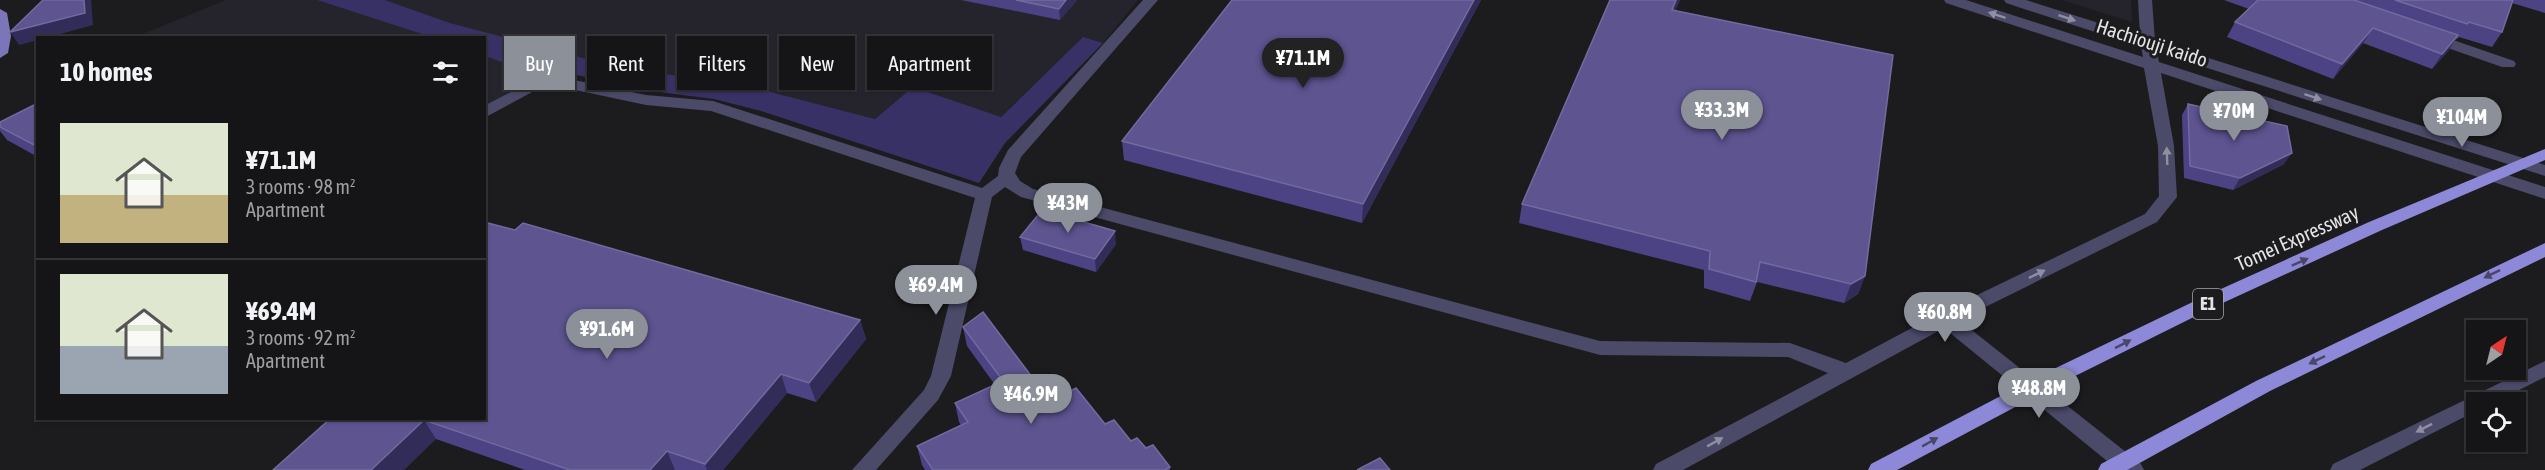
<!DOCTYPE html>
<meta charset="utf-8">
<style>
:root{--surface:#151517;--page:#1e1e20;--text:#f1f3f6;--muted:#9d9fa1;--line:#343436;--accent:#8c9099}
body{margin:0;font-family:"Asap Condensed",sans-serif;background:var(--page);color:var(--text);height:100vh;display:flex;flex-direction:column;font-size:22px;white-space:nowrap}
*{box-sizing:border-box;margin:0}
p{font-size:20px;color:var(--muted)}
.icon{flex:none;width:33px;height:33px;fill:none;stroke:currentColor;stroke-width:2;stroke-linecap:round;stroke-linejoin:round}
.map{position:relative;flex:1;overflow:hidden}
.sheet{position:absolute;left:36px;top:36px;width:450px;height:384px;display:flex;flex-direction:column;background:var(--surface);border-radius:0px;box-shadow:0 2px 4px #0004,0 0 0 2px var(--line)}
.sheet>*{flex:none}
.hud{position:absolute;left:504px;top:36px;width:570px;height:54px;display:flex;gap:12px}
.needle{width:39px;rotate:35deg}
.controls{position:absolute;left:2466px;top:320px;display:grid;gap:12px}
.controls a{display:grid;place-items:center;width:60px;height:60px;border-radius:0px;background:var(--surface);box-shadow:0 2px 4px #0004,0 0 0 2px var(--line);font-size:30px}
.price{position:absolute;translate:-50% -51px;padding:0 14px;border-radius:21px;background:var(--accent);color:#fff;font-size:20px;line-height:39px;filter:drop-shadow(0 2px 3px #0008)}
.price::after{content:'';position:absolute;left:50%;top:36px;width:18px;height:14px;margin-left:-9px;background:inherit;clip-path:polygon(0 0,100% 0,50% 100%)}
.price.current{background:#222;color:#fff}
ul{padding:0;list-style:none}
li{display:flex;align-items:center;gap:18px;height:150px;padding:0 24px}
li+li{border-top:2px solid var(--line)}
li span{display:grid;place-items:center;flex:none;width:168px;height:120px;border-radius:0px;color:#555}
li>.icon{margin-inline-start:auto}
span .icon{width:72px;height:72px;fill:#fffc;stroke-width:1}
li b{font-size:26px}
h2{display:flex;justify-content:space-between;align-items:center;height:72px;padding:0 24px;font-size:26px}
.chip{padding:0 21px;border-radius:0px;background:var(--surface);box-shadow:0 2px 4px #0004,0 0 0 2px var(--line);font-size:21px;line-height:54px}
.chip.current{background:var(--accent);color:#fff}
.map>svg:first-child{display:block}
.built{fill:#25242d}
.green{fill:#373166}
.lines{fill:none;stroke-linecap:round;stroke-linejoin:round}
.minor{fill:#4b4a69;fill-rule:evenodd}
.major{fill:#7a76b8;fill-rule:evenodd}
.highway{fill:#8d88d7;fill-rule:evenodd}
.wall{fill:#4c4385}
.shaded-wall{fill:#322c58}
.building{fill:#5d5490;stroke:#726b9e;stroke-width:1.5}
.oneway{fill:#908fa2}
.oneway2{fill:#494769}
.labels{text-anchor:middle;stroke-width:6;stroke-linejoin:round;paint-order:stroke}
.shield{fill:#1c1c1f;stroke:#a8a8ab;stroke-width:1.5}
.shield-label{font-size:18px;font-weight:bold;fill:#e4e4e7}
.street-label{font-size:20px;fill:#e4e4e7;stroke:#1c1c1f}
</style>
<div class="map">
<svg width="2545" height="470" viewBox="0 0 2545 470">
<rect width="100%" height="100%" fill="#1c1c1f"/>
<path class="built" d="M226 0H317L431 37 133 38Z
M385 0H1138L1103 43 1083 37 1000 117 913 87 875 119 736 83 625 69 450 23Z
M2062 0H2131L2132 22Z
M485 56 538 75 485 107Z"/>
<path class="green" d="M317 0H385L450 23 625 69 736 83 875 119 913 87 1001 117 1083 37 1103 43 1005 143 979 183 761 111 714 99 651 91 549 69 538 75 485 56 484 38 431 37Z"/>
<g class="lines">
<path class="minor" d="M1143 0H1158L1021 157 1015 173 1020 181 1033 189 1600 341 1790 343 1846 363 1938 314 2145 214 2159 196 2158 146 2144 68 1946 3 1944 0H1966L2143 57 2141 47 2006 3 2004 0H2026L2140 36 2138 0H2152L2155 41 2545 165V176L2157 52 2159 62 2545 187V199L2161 73 2174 146 2177 197 2157 222 1959 320 2141 464 2144 470H2118L1944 328 1683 470H1653L1656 464 1828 373 1788 357 1600 355 1021 197 1005 187 992 197 951 376 938 400 876 470H852L924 390 931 376 975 198 711 111 646 105 547 84 484 118V106L545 74 646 95 713 101 982 188 998 176 999 168 1008 150Z
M2430 32 2514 61 2516 64 2514 67H2502L2425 40 2422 37Z
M2545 361V377L2495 402H2476V411L2360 470H2330L2333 464Z"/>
<path class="major" d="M0 9 7 13 11 36 8 53 0 58Z"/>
<path class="highway" d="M2545 149V160L2382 230 2214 307 2049 389 1897 470H1868L1871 464 2035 378 2201 298 2369 222Z
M2545 243V257L2270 391 2127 470H2098L2101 464 2256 381Z"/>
</g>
<path class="wall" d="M961 0H1077L1060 20Z
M1232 0H1481L1362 223 1124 160 1122 141Z
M1610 0H1680L1675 10 1865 276 1858 294 1844 303 1757 282 1750 301 1704 288V270L1519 223 1522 204Z
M2224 0H2545V13L2512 3 2502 32 2492 47 2459 37 2457 39H2456L2448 51 2432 69 2363 43 2333 79 2227 37 2235 22 2249 9Z
M38 103V157L7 140 0 131V122Z
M2188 104 2284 164 2233 190 2184 178 2182 115Z
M515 230 860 320 866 339 816 402 787 393 723 470H525L436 439 331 418H484Z
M1020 237 1116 244 1096 272 1023 250Z
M963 327 1050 401 1105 424 1131 441 1146 448 1170 467V470H925L922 465 917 446 961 425 959 422 955 403 995 385 967 346Z"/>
<path class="shaded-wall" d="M84 0H91L93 25 46 38H38V40L19 45 10 32Z
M1066 0H1077L1060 20 1059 9Z
M1474 0H1481L1362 223 1363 204Z
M1676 0H1680L1668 27 1672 10Z
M2373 28 2363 43 2333 79 2342 64Z
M2458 35 2448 51 2432 69 2442 54Z
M2292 153 2284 164 2233 190 2240 178Z
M1115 231 1116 244 1096 272 1095 259Z
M1865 276 1858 294 1844 303 1851 284Z
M860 320 866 339 816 402 809 383Z
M781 374 787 393 723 470H707L705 464Z
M424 420 436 439 404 470H371Z
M667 451 675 470H650Z"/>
<path class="building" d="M43 0H84L85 13 10 32Z
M1016 0H1066L1059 9Z
M1232 0H1474L1363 204 1122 141Z
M1610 0H1676L1672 10 1893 55 1865 276 1851 284 1760 262 1756 282 1709 269 1710 251 1522 204Z
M2258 0H2354L2458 35 2442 54 2373 28 2342 64 2235 22Z
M2395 0H2513L2502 32 2469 22 2467 24Z
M38 103V147L0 127V122Z
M2188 104 2287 126 2292 153 2240 178 2190 166Z
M1042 210 1115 231 1095 259 1020 237Z
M484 222 515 230 523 223 860 320 809 383 781 374 705 464 667 451 650 470H570L424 420 371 470H273L331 418H484Z
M983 312 1050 401 1076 388 1105 424 1114 420 1131 441 1137 438 1146 448 1153 445 1170 467 1165 470H933L917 446 968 422 955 403 1003 381 963 327Z
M1380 458 1390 470H1357Z"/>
<defs><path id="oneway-solid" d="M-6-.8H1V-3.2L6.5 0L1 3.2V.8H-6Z" transform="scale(1.5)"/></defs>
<g class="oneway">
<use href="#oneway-solid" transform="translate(1997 15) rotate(-162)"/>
<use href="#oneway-solid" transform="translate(2067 18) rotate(18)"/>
<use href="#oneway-solid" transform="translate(2313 97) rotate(18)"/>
<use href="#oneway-solid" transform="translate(2167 156) rotate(-92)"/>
<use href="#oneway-solid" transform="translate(2037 274) rotate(-26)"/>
<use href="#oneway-solid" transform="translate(2424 428) rotate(153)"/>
<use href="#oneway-solid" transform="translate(1715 442) rotate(-29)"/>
</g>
<g class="oneway2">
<use href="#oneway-solid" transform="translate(2300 262) rotate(-24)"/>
<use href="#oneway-solid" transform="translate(2492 274) rotate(154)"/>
<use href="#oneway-solid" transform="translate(2123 344) rotate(-27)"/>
<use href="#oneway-solid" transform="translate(2317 360) rotate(154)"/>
<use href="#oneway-solid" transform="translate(1930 442) rotate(-29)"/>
</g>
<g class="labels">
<rect class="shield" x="2193" y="289" width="30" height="30" rx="4.5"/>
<g class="shield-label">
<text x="2208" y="310">E1</text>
</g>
<g class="street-label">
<text transform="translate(2152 43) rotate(18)" y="7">Hachiouji kaido</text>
<text transform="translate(2297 238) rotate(-24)" y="7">Tomei Expressway</text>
</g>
</g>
</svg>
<div class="controls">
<a><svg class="needle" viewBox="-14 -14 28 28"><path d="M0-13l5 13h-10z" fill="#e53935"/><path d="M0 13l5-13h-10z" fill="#9d9fa1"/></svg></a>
<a><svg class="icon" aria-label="locate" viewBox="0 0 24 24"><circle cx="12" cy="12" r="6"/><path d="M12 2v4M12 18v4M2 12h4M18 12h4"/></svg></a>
</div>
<b class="price current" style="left:1303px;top:89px">¥71.1M</b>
<b class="price" style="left:1722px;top:141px">¥33.3M</b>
<b class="price" style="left:2234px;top:142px">¥70M</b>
<b class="price" style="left:2462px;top:148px">¥104M</b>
<b class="price" style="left:1068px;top:234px">¥43M</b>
<b class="price" style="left:936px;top:316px">¥69.4M</b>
<b class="price" style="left:1945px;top:343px">¥60.8M</b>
<b class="price" style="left:607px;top:360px">¥91.6M</b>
<b class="price" style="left:2039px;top:419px">¥48.8M</b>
<b class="price" style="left:1031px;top:425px">¥46.9M</b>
<div class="hud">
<a class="chip current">Buy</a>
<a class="chip">Rent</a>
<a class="chip">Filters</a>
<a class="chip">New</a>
<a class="chip">Apartment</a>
</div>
<section class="sheet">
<h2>10 homes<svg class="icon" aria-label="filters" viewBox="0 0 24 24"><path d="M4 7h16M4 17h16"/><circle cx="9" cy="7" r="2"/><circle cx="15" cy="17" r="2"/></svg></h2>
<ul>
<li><span style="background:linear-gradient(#dfe7d0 60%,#c2b280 0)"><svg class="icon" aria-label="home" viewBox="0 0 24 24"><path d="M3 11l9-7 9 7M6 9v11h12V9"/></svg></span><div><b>¥71.1M</b><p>3 rooms · 98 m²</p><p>Apartment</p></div></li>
<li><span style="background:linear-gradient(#dfe7d0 60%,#9aa5b1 0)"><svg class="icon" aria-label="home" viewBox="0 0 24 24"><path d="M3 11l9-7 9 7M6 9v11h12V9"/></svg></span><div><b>¥69.4M</b><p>3 rooms · 92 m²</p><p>Apartment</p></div></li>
</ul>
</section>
</div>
